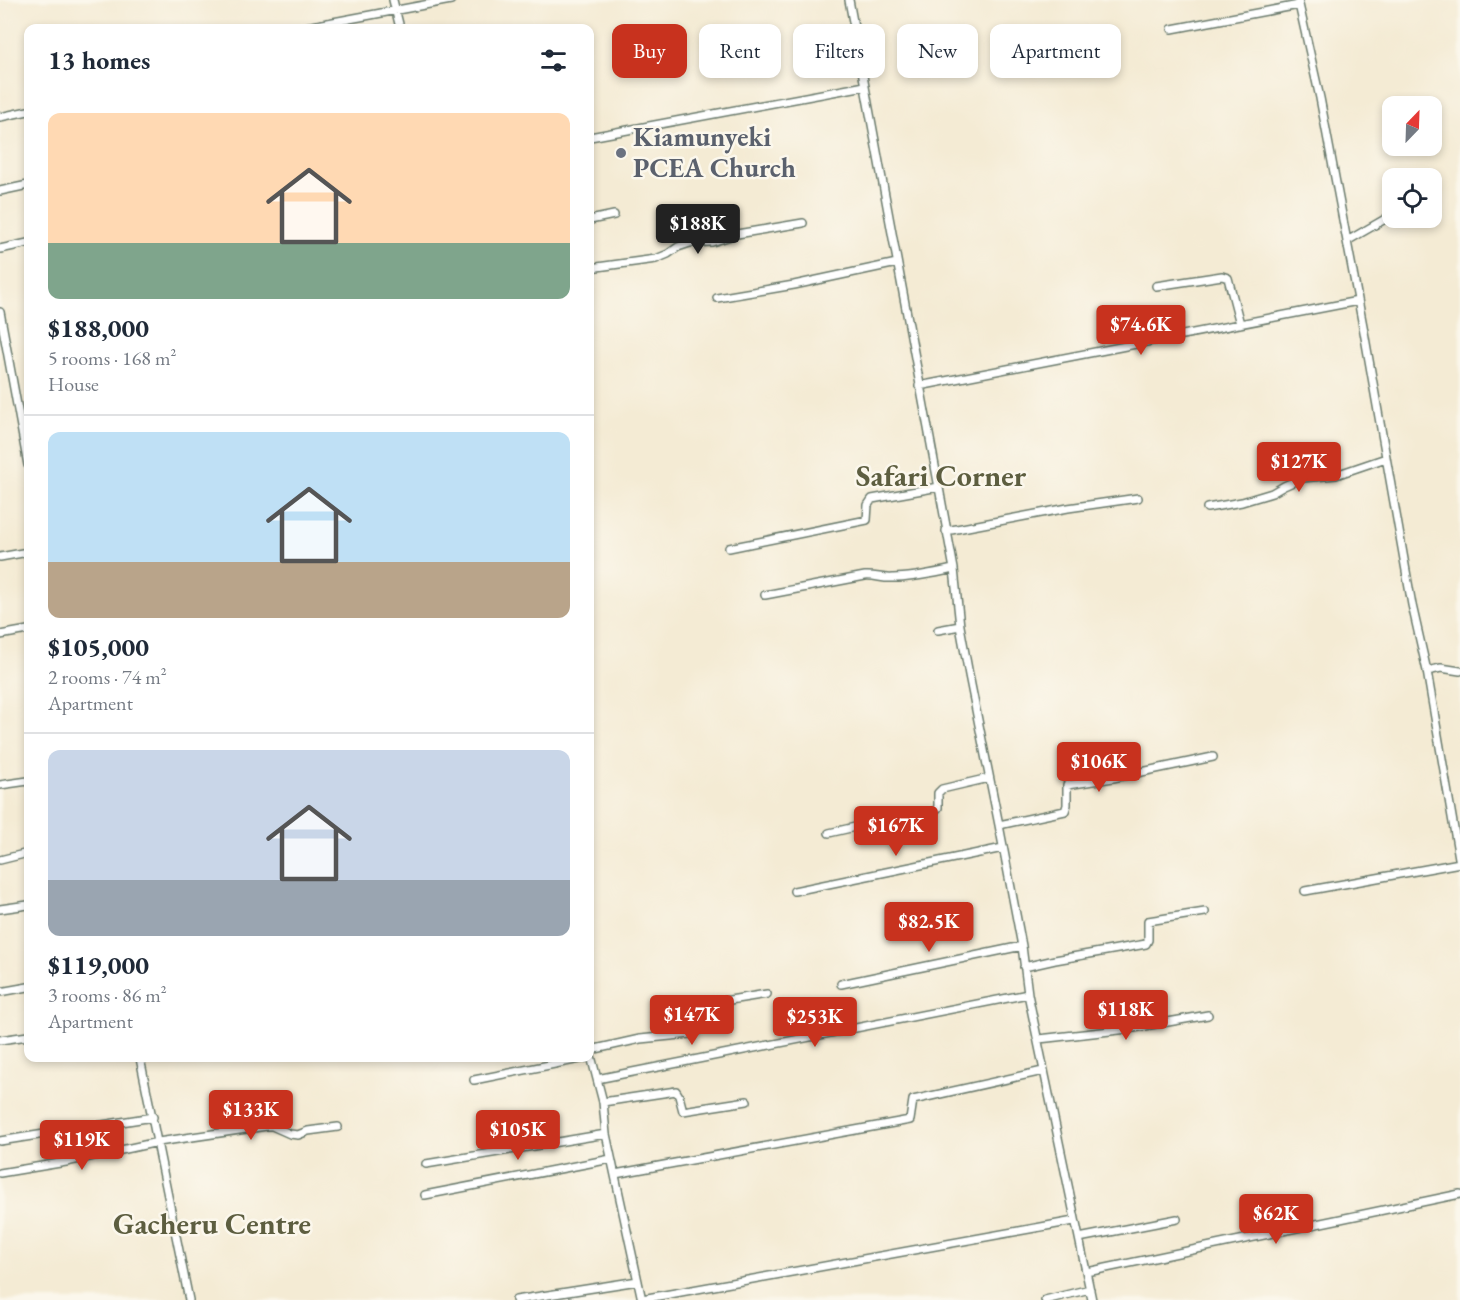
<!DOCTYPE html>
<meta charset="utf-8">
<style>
:root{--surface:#fff;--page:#f2f2f3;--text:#1f2937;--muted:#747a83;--line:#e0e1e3;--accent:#c8321e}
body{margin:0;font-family:"EB Garamond",serif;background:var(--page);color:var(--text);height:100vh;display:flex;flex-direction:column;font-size:22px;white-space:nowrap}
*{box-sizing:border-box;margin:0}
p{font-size:20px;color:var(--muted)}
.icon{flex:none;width:33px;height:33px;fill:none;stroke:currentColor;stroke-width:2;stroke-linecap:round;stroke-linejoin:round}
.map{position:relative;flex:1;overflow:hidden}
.details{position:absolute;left:24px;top:24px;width:570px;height:1038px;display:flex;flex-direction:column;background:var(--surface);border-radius:12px;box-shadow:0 3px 9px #0003}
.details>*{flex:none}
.hud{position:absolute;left:612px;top:24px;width:570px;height:54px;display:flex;gap:12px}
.needle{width:39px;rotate:23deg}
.controls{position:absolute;left:1382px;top:96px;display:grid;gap:12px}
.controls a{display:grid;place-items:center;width:60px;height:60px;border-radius:12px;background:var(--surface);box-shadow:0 3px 9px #0003;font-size:30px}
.price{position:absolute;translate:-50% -51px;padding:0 14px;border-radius:6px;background:var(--accent);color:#fff;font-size:20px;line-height:39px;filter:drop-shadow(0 2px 3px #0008)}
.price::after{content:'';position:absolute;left:50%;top:36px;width:18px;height:14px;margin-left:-9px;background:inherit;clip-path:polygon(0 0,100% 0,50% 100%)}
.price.active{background:#222;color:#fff}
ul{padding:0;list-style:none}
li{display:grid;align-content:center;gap:12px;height:318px;padding:0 24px}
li+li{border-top:2px solid var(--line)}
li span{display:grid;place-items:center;height:186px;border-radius:12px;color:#555}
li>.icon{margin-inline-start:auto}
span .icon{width:108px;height:108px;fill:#fffc;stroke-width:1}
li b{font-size:26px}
h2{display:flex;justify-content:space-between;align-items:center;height:72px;padding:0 24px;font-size:26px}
.pill{padding:0 21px;border-radius:12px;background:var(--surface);box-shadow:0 3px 9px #0003;font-size:21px;line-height:54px}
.pill.active{background:var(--accent);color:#fff}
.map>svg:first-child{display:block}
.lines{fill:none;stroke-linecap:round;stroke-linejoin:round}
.minor-casing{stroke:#6a7a6c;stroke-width:10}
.minor{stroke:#fff;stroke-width:7}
.worship-dot{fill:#6b7280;stroke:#fbf7ec;stroke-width:2}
.labels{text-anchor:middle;stroke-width:5;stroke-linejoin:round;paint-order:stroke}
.worship-label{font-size:27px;font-weight:bold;fill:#5b616d;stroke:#fbf7ec;text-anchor:start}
.quarter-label{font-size:30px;font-weight:bold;fill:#5d5e40;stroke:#fbf7ec}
</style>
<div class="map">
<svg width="1460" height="1300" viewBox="0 0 1460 1300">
<rect width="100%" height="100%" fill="#fbf7ec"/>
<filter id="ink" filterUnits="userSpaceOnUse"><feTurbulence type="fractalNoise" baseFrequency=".0167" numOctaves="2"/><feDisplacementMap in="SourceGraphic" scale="12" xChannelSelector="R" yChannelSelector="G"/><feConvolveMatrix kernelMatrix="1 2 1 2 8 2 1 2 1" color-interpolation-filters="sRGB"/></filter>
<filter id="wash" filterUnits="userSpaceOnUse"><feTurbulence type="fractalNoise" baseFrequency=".008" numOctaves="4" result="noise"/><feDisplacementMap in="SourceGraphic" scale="24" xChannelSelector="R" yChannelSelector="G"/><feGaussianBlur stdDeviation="1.35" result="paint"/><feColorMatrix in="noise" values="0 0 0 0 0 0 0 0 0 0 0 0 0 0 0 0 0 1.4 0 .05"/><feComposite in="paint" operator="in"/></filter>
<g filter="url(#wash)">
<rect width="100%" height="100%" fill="#f4ebd4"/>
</g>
<g filter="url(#ink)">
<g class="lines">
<g class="minor-casing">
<path id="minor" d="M393 0 400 28
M849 0 954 569 960 626 969 675 999 825 1022 946 1028 994 1092 1300
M1298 0 1320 98 1363 326 1412 605 1427 671 1460 864
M301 28 451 0
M1172 29 1299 5
M0 117 28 111
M590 137 865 86
M0 191 28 185
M1431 192 1436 190
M590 220 614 215
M1347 241 1392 215
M0 249 28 243
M590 268 656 259 668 254 678 247 690 243 712 242 737 234 803 223
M1156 286 1222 276 1228 278 1240 324
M717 298 794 285 897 263
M0 312 28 465
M919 386 1358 301
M1207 508 1242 502 1272 493 1284 486 1302 478 1336 475 1386 458
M946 531 1068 508 1138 498
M729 548 867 520 868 505 872 499 939 487
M0 557 28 552
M765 595 865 576C875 575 883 579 893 578 914 578 934 573 954 569
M938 630 960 626
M0 635 28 630
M1427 671 1441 668 1460 671
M0 785 28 781
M999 825 1065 811 1067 805V785L1113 778 1213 757
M829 833 903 816 931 813 938 808V793L942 789 989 778
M0 860 28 853
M794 891 1003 848
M1305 891 1460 863
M0 909 28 905
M1024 967 1055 960 1146 944 1148 940V921L1205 912
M841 984 1022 946
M0 992 28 987
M1039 1039 1128 1029 1208 1015
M0 1040 28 1036
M590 1040 591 1056 603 1102 606 1134 642 1300
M591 1050 640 1039 691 1034 702 1028 700 1015 705 1004 767 994
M140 1058 189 1300
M597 1079 1028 994
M474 1080 585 1058
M603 1102 676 1091 679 1096 683 1111 747 1101
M0 1141 153 1117
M426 1164 606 1134
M0 1173 66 1162 158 1142 267 1126H272L290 1134 298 1135 308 1131 338 1127
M615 1174 910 1120 913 1100 1043 1071
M425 1195 611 1159
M1079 1238 1177 1219
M1087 1272 1460 1194
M642 1299 1074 1221
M516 1300 638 1281
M1045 1300 1090 1289"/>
</g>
<use href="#minor" class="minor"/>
</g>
</g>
<circle class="worship-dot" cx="621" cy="153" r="6"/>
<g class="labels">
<g class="worship-label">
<text x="633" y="146">Kiamunyeki<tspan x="633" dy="31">PCEA Church</tspan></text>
</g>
<g class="quarter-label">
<text x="941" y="486">Safari Corner</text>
<text x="212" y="1234">Gacheru Centre</text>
</g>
</g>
</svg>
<div class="controls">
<a><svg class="needle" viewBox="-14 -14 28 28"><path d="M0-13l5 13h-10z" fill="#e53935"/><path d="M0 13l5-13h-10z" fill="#747a83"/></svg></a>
<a><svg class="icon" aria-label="locate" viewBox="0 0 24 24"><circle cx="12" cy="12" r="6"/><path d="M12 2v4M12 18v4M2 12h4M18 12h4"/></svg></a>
</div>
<b class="price active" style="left:698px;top:255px">$188K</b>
<b class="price" style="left:1141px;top:356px">$74.6K</b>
<b class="price" style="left:1299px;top:493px">$127K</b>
<b class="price" style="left:1099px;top:793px">$106K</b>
<b class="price" style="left:896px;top:857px">$167K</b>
<b class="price" style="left:929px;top:953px">$82.5K</b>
<b class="price" style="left:1126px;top:1041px">$118K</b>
<b class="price" style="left:692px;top:1046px">$147K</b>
<b class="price" style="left:815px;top:1048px">$253K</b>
<b class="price" style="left:251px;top:1141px">$133K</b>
<b class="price" style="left:518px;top:1161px">$105K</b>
<b class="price" style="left:82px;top:1171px">$119K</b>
<b class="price" style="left:1276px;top:1245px">$62K</b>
<div class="hud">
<a class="pill active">Buy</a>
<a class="pill">Rent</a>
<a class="pill">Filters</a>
<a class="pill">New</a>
<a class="pill">Apartment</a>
</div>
<section class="details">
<h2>13 homes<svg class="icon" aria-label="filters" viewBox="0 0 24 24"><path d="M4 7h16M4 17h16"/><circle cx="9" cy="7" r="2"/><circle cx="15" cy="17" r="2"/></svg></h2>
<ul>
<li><span style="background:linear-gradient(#ffd9b3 70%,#7fa58c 0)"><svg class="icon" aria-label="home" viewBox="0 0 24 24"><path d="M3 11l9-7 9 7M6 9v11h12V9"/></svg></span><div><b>$188,000</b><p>5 rooms · 168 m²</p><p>House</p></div></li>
<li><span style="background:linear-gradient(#bfe0f5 70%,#b9a48a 0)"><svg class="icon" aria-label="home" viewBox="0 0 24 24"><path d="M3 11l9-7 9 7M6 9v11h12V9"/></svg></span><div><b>$105,000</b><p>2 rooms · 74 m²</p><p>Apartment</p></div></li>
<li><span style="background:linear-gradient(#c9d6e8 70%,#9aa5b1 0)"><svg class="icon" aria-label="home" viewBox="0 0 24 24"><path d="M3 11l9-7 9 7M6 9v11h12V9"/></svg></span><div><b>$119,000</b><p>3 rooms · 86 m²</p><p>Apartment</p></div></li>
</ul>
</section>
</div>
